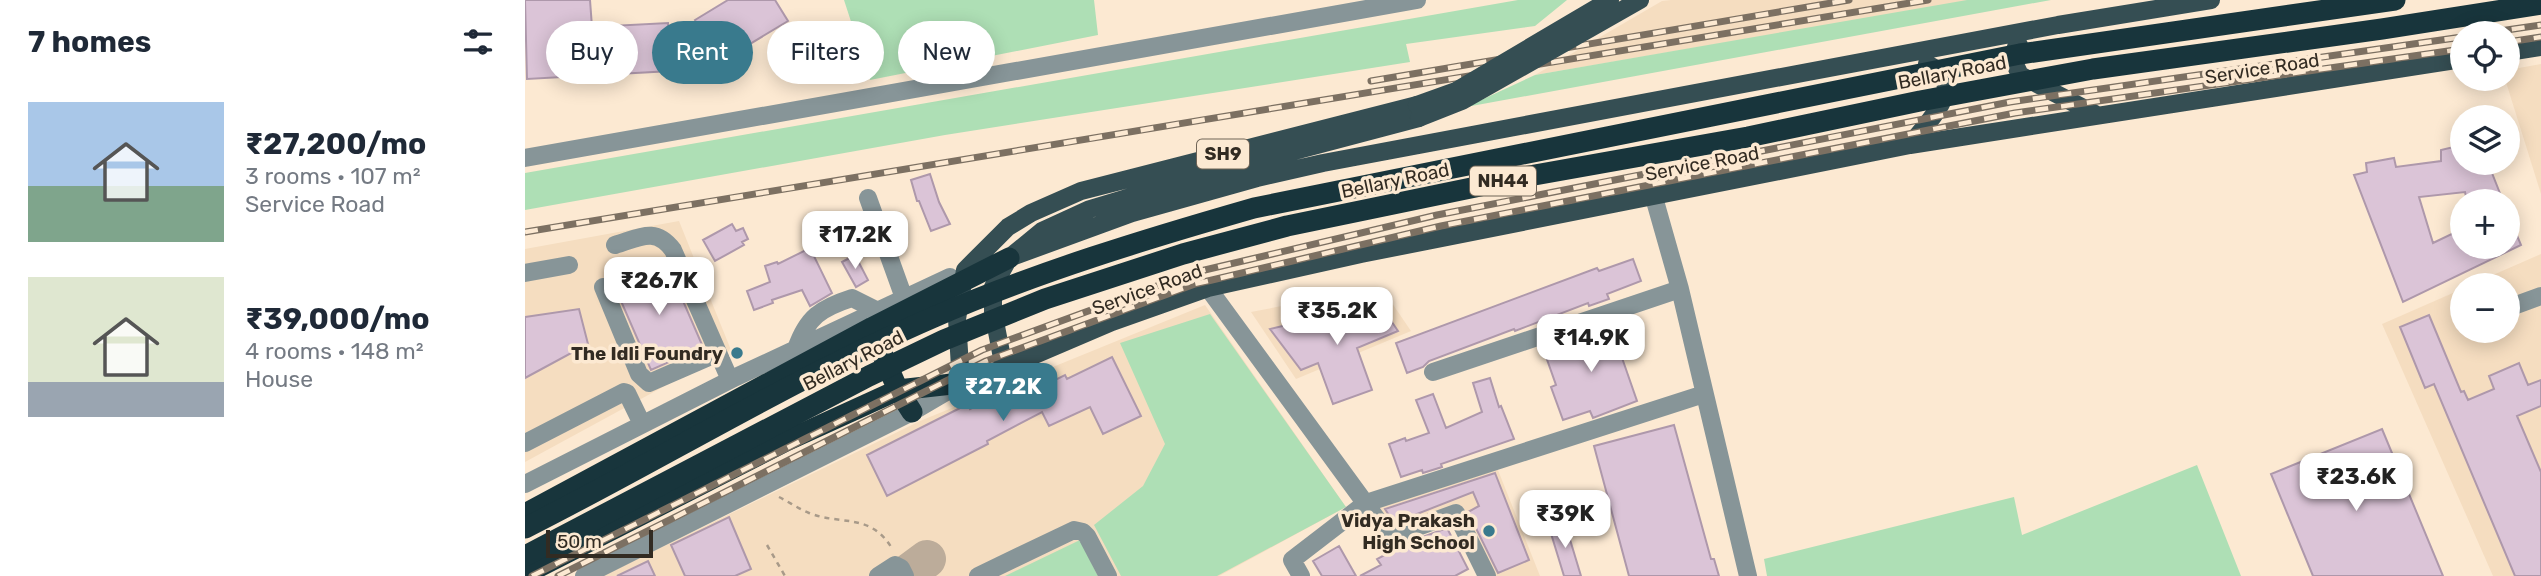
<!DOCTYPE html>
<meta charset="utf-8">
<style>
:root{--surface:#fff;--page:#f2f2f3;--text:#1f2937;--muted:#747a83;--accent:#397a8d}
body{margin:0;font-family:Rubik,sans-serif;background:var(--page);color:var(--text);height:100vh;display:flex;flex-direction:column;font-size:26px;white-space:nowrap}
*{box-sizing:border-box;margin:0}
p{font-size:23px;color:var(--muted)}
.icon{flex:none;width:38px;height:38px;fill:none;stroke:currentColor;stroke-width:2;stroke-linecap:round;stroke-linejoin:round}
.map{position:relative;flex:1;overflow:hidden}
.sheet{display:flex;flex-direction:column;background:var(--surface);width:525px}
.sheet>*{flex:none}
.hud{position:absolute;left:21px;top:21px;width:665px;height:63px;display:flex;gap:14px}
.tools{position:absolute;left:1925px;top:21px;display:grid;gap:14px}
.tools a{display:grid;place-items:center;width:70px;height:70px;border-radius:50%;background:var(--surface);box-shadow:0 4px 18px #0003;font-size:35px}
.scale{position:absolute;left:21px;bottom:18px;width:107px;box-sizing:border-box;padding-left:7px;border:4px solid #322b22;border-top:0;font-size:19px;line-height:24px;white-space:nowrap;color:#322b22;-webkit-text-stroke:5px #fce9d2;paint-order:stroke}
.price{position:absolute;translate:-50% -60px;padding:0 16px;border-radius:14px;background:#fff;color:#222;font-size:23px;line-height:46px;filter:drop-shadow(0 2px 4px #0008)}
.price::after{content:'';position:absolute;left:50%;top:42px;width:21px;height:16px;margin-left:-10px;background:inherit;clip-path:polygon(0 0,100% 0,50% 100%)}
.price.active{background:var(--accent);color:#fff}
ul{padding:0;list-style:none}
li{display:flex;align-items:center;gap:21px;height:175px;padding:0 28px}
li span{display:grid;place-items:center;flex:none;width:196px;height:140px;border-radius:0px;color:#555}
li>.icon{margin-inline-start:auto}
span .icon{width:84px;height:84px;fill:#fffc;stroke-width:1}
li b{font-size:30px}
h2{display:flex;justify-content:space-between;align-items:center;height:84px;padding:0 28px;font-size:30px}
.pill{padding:0 24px;border-radius:32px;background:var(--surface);box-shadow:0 4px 18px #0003;font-size:24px;line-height:63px}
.pill.active{background:var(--accent);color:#fff}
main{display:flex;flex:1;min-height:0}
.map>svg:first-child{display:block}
.built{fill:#f5ddc0}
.green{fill:#aedfb5}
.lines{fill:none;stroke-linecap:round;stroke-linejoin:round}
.taxiway{stroke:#bcac9a;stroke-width:38}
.building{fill:#dbc4d7;stroke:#ae98ab;stroke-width:2}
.path{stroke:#a89a89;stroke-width:2.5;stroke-dasharray:5 5;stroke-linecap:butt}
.minor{stroke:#879598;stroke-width:18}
.major{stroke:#354e53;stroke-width:18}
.highway{stroke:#18353c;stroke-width:21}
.rail-casing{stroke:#7c7062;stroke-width:7}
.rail{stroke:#fce9d2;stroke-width:4.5;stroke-dasharray:13;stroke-linecap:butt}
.major-bridge{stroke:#354e53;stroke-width:18}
.highway-bridge{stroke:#18353c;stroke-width:21}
.poi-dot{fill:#397a8d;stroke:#fce9d2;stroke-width:2.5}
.labels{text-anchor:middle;stroke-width:7;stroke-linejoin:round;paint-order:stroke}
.shield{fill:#fce9d2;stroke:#6f6457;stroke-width:2}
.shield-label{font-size:18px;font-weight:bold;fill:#322b22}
.street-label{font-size:19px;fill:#322b22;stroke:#fce9d2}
.poi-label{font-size:19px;font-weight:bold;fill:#322b22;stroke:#fce9d2;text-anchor:end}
</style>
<main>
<section class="sheet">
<h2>7 homes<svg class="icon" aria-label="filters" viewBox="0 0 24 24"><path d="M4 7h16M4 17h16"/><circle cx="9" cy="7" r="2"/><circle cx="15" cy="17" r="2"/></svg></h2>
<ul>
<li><span style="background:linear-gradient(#a9c7e8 60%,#7fa58c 0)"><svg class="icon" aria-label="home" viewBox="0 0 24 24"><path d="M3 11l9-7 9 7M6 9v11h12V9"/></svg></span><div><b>₹27,200/mo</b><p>3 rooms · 107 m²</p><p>Service Road</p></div></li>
<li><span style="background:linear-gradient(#dfe7d0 75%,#9aa5b1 0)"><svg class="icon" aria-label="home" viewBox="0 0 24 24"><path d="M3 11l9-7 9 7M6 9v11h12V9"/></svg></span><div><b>₹39,000/mo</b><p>4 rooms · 148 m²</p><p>House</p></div></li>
</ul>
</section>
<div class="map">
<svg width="2016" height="576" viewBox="0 0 2016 576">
<rect width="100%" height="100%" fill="#fce9d2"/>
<path class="built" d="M1146 0H1451L1010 75 1137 1Z
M2016 64V194L1980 79H1983V70Z
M154 221 206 350 0 462V249Z
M2016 254V576H1968L1857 324 1937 289V331H1983V285H1945Z
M856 287 886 331 771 379 726 312Z
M680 305 821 507 694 576H78L395 421Z
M971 465 1015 576H956L924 519 873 543 849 506Z"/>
<path class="green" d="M319 0H569L573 35 345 80Z
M993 0H1042L1010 26 881 44 885 62 420 135 0 210V173Z
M1442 0H1526L941 107 1010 75Z
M685 314 821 507 692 576H596L569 525 618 486 640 444 595 343Z
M1672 465 1716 576H1242L1239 559 1489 497 1497 535Z
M555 540 573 576H480Z"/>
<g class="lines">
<path class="taxiway" d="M379 576 402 559"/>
</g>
<path class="building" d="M0 0H65L67 27 143 23 146 71 2 79Z
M203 0H250L263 21 195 62 170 20Z
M1937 145V163H1963L1978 201H1942L1940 192 1894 197 1908 243 1937 229V247H1983V214L1996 245 1878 302 1829 175 1842 172 1841 163 1869 158 1871 167 1916 161V150Z
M405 174 414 202 425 224 406 231 394 201H392L386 180Z
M326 219 335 235 315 246 306 229Z
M207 224 211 231 218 228 223 239 217 242 219 245 190 261 178 240Z
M285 248 307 293 285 306 277 290 247 300 248 303 229 310 222 291 245 282 240 266 252 262 253 264Z
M330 255 343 280 331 287 317 262Z
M1108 259 1116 281 1082 294 1084 299 1064 306 1063 303 990 331 989 329 904 361 898 367 882 373 871 343 1072 268 1074 271Z
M142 264 178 347 126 370 89 285Z
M854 303 873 331 832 348 847 390 808 404 793 363 776 370 745 329Z
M54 309 63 344 0 378V317Z
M1904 315 1936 392 1939 391 1943 400 1969 389 1964 376 1994 363 2003 385 2016 380V406L1992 416 2016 472V576H1990L1909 384 1900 388 1875 327Z
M1091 323 1102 353 1096 355 1112 401 1068 418 1065 411 1038 420 1026 387 1031 385 1019 351Z
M587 357 616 416 578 434 565 407 524 426 517 412 462 441 463 444 362 496 342 455 443 404 445 409 472 395 475 400 499 388 502 394 540 375 542 379Z
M965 378 974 407 976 406 989 439 916 464 917 467 898 473 897 470 876 477 864 444 880 438 881 441 904 433 891 400 908 394 921 428 957 412 948 383Z
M1149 425 1186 559H1189L1194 576H1104L1069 446Z
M1857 429 1918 576H1788L1746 474Z
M970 473 1004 560 973 573 943 512 954 506 948 492 869 523 860 509Z
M204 517 226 569 210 576H160L146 545Z
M1040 523 1056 576H1039L1024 527Z
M922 528 943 569 930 576H835L856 565 852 559 884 542Z
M814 546 831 576H797L788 561Z
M123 561 130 576H92Z"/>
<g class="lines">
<path class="path" d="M254 497C264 502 274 509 284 513 317 526 346 512 368 550
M242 545 260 576"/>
<path class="minor" d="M0 158 892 0
M1128 194 1155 289 1223 576
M343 198 379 298
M90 245C114 238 130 226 148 250L205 380
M0 273 44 265
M78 287 114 374 124 383 193 353
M683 288 865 537 931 513 962 576
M1983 308 2016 296
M271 349C282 317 296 308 327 298L353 311
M908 372 1155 289
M0 443 99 392 102 393 117 424
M0 484 211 377 425 277
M59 576 387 412 433 385
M353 576 370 565 376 568 380 576
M453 576 549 530 558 532 562 536 583 576
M776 576 767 560 841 503 1179 394"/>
<path class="major" d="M1494 45 1491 47 1488 60 1495 75 1570 114
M1983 52 2016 47
M892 105 556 191 506 213 483 227 440 270 432 319 436 383 479 368 587 322 683 288 836 254 1385 145 1937 59
M1385 145C1403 121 1445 84 1402 64
M484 258 607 213 732 178 798 163 1533 25 1686 0
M479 368 468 311V287L484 258 517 231 565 209 668 178 894 118"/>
<path class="highway" d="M346 328 373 390 387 412
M0 514 346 328 484 258
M0 574 261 441 373 390 436 383"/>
<g class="rail-casing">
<path id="rail" d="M1961 33 2016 25
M1983 42 2016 37
M846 81 1324 0
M0 232 1403 0
M7 576 457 350 667 273 912 215 1485 102 1937 37
M33 576 461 361 670 284 916 226 1490 113 1937 49"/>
</g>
<use href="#rail" class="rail"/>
<path class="major-bridge" d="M892 105 931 91 1085 0
M894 118 937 101 1115 0"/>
<path class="highway-bridge" d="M0 528C137 459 268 378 409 317 512 272 621 239 729 208L1495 54 1870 0
M0 556 344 376 419 340 520 299 658 254 762 226 1004 176 1223 137 1395 101 1568 69 1857 29 2016 4"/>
</g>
<g class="poi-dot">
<circle cx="212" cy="353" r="7"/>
<circle cx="964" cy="531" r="7"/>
</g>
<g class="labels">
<g class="shield">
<rect x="672" y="139.5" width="52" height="29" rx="5"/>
<rect x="945" y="166.5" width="66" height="29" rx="5"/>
</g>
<g class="shield-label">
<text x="698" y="160">SH9</text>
<text x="978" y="187">NH44</text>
</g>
<g class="street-label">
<text transform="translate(1737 68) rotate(-9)" y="7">Service Road</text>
<text transform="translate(1427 72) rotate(-11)" y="7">Bellary Road</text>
<text transform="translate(1177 163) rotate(-11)" y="7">Service Road</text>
<text transform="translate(870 180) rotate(-12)" y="7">Bellary Road</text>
<text transform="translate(622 289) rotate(-20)" y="7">Service Road</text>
<text transform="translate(328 360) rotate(-27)" y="7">Bellary Road</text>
</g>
<g class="poi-label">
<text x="198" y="360">The Idli Foundry</text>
<text x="950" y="527">Vidya Prakash<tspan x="950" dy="22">High School</tspan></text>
</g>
</g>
</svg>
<div class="tools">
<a><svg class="icon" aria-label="locate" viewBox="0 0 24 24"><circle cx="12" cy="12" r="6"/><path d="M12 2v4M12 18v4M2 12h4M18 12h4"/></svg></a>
<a><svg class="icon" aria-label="layers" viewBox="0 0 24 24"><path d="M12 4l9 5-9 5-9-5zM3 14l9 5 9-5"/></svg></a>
<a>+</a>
<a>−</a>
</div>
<div class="scale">50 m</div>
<b class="price" style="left:330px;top:271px">₹17.2K</b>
<b class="price" style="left:134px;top:317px">₹26.7K</b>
<b class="price" style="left:812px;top:347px">₹35.2K</b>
<b class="price" style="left:1066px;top:374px">₹14.9K</b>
<b class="price active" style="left:478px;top:423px">₹27.2K</b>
<b class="price" style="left:1831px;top:513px">₹23.6K</b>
<b class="price" style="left:1040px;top:550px">₹39K</b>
<div class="hud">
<a class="pill">Buy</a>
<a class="pill active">Rent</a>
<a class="pill">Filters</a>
<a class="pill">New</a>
</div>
</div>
</main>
